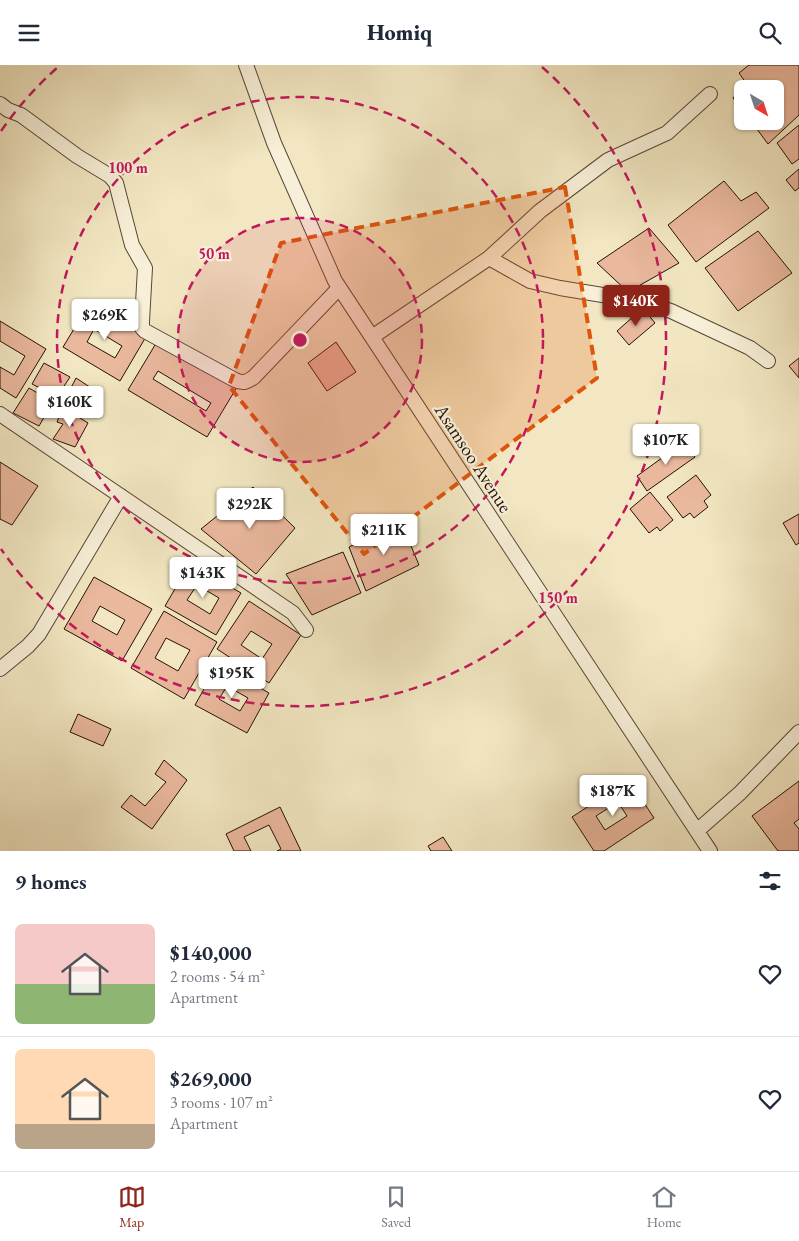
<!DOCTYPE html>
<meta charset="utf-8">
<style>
:root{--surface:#fff;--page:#f2f2f3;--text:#1f2937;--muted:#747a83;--line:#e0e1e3;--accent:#8f2418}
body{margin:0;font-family:"EB Garamond",serif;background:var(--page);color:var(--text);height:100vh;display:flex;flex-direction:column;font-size:19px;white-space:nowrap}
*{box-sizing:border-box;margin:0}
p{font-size:16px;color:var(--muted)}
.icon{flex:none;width:28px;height:28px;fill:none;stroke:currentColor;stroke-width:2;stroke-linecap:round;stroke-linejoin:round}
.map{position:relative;height:786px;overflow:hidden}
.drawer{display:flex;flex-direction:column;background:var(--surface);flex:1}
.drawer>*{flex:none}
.needle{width:32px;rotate:141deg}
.fabs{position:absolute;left:734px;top:15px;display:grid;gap:10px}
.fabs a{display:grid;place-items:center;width:50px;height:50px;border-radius:8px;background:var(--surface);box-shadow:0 1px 4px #0004;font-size:25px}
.price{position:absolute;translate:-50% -42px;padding:0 11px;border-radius:5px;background:#fff;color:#222;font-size:16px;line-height:32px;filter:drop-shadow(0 1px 2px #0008)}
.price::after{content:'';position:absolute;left:50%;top:30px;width:15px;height:11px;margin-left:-8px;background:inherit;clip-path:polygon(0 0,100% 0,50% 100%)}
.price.current{background:var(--accent);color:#fff}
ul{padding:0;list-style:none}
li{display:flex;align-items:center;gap:15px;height:125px;padding:0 15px}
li+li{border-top:1px solid var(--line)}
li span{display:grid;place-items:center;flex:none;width:140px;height:100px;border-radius:8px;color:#555}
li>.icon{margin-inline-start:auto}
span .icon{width:60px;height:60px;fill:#fffc;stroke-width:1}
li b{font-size:21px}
h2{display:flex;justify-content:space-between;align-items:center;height:60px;padding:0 15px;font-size:21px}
header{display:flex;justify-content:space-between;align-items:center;height:65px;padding:0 15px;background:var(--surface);font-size:22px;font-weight:800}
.tab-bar{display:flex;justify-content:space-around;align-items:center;height:70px;border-top:1px solid var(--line);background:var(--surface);font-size:14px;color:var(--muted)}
.tab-bar a{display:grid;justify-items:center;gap:2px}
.tab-bar .current{color:var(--accent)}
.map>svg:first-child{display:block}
.building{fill:#eab89d;stroke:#241107;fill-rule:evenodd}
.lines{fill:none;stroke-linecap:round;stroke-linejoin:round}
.street-casing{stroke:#584636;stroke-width:16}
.street{stroke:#f7efd7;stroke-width:14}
.marked{fill:#de550c;fill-opacity:0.2;stroke:#de550c;stroke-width:4;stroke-dasharray:10 6;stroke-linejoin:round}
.ring{fill:none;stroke:#c2185b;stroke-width:2.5;stroke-dasharray:9 6}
.labels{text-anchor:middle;stroke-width:4.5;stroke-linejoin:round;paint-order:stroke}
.street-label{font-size:19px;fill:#241107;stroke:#f7efd7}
.centre{fill:#c2185b;stroke:#f7efd7;stroke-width:2.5}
.ring-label{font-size:15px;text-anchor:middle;font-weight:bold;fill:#c2185b;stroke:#f7efd7;stroke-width:4.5;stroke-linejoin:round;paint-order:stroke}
</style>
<header><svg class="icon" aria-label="menu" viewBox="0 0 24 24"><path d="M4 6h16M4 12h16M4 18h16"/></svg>Homiq<svg class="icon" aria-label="search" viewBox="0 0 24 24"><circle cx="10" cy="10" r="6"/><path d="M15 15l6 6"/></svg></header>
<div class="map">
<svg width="799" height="786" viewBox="0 0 799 786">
<rect width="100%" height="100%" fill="#f2e7c2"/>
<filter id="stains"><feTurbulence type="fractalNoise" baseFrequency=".004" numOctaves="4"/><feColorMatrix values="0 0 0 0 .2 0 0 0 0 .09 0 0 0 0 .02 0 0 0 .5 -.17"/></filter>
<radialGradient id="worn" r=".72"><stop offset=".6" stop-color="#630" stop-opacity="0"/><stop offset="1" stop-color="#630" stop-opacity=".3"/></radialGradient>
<path class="building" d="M749 0H799V50L768 79 751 56H775V24H742V45L733 33 746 18 739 8Z
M799 60V94L792 99 777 78Z
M799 104V123L795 126 786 115Z
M724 116 741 136 756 127 769 143 696 197 668 160Z
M649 163 679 198 628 227 597 198Z
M758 166 792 208 738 246 705 203Z
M91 236 147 270 120 316 63 282ZM94 264 122 281 115 293 87 277Z
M643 243 655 258 629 280 617 266Z
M0 256 46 284 16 333 0 323V302L14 310 25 291 0 276Z
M158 275 237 322 207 372 128 325ZM158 306 211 338 206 346 153 314Z
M336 277 356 307 327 326 308 298Z
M799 293V313L789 301Z
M44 298 70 312 57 332 32 319Z
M76 313 102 330 90 351 80 342 65 335Z
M29 323 53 337 39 361 13 348Z
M63 342 88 358 75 382 53 374 63 359 57 357Z
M684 377 695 392 647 426 637 411Z
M0 397 38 421 12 460 0 454Z
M696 410 711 430 704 436 708 442 694 453 690 448 683 453 667 432Z
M253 422 295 463 256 509 201 464Z
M650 427 673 455 660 466 657 462 649 468 630 444Z
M799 449V478L796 480 783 458Z
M401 457 419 500 366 526 349 482Z
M343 487 361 528 312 550 286 509Z
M190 498 241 528 216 570 165 541ZM197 520 219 533 210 549 187 535Z
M94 512 152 544 122 596 64 564ZM100 541 125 555 117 570 92 556Z
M249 536 301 570 269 618 217 584ZM251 566 272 579 262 594 241 580Z
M164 546 217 577 184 634 131 603ZM166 573 190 585 178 606 155 593Z
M218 599 269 628 247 668 195 640ZM227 621 248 633 240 646 219 634Z
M78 649 111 664 103 681 70 667Z
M164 695 187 715 152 764 121 742 131 730 145 741 166 717 155 709Z
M629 715 654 753 604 786H594L572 752ZM618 737 627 751 605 765 596 751Z
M799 716V754L794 758 799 764V786H778L752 751Z
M280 742 301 786H277L281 784 269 760 244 772 251 786H234L226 769Z
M443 772 452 786H431L428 781Z"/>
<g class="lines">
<g class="street-casing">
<path id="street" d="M246 0 274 78 335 216 710 786
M0 39 8 45 21 50 77 91 110 111 116 118 132 180 145 203 142 256V263L145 266 235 315C243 319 247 317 254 312L339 223
M489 193 530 216 560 223 645 237 671 246 750 283 768 296
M372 272 489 193 540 146 608 95 667 68 710 29
M0 349 293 548 306 565
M0 604 28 581 39 569 121 431
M698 765 740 728 799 667"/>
</g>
<use href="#street" class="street"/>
</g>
<path class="marked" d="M565 122 597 313 364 489 229 321 281 178Z"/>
<circle cx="300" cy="275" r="122" fill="#c2185b" fill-opacity=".12"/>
<g class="ring">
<circle cx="300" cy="275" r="122"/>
<circle cx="300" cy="275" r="243"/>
<path d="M1 66A365 365 0 0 1 58 2M542 2A365 365 0 1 1 1 484"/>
</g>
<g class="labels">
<g class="street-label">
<text transform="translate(474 393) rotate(57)" y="7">Asamsoo Avenue</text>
</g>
</g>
<circle cx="300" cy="275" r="8" class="centre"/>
<g class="ring-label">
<text x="128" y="108">100 m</text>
<text x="214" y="194">50 m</text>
<text x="558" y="538">150 m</text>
</g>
<rect width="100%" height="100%" filter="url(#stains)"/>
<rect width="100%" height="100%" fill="url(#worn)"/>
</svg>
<div class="fabs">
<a><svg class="needle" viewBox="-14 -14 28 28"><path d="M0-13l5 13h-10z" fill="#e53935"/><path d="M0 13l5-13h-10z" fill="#747a83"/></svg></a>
</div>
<b class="price current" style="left:636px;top:262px">$140K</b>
<b class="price" style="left:105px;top:276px">$269K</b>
<b class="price" style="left:70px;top:363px">$160K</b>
<b class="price" style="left:666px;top:401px">$107K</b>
<b class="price" style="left:250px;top:465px">$292K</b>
<b class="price" style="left:384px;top:491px">$211K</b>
<b class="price" style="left:203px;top:534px">$143K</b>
<b class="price" style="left:232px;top:634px">$195K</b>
<b class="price" style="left:613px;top:752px">$187K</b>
</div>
<section class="drawer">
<h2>9 homes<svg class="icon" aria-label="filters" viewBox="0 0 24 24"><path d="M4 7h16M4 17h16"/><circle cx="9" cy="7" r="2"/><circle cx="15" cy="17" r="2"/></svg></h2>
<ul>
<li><span style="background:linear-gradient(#f6c9c9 60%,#8fb573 0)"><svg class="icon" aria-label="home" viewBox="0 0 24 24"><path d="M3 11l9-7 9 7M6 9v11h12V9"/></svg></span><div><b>$140,000</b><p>2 rooms · 54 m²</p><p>Apartment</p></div><svg class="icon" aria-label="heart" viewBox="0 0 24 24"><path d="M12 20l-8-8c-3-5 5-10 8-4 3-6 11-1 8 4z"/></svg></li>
<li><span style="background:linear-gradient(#ffd9b3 75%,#b9a48a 0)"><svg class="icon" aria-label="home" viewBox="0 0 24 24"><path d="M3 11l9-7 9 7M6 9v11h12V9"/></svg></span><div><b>$269,000</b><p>3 rooms · 107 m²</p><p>Apartment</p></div><svg class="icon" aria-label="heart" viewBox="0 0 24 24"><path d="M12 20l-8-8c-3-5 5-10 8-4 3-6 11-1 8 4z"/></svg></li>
</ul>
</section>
<nav class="tab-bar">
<a class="current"><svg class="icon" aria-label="map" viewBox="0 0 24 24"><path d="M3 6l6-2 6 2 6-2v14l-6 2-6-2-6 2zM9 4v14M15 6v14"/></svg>Map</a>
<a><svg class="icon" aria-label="saved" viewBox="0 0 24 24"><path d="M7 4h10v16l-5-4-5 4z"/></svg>Saved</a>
<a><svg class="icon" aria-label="home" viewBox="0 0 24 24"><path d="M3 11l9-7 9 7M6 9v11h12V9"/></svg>Home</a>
</nav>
